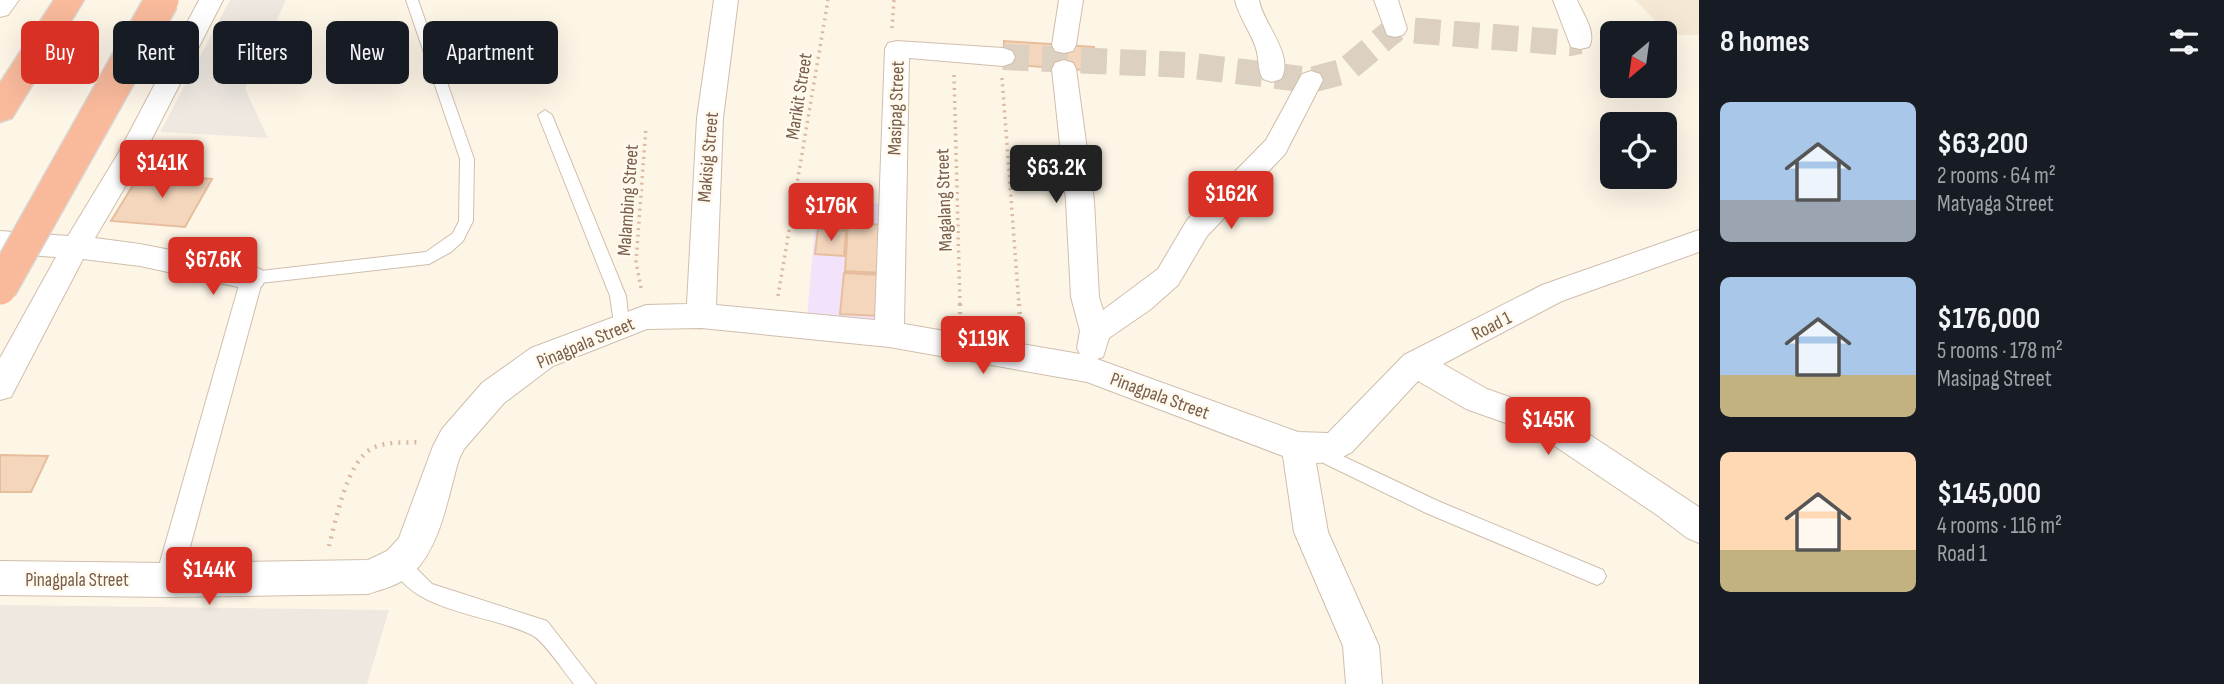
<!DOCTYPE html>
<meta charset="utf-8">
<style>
:root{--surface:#171b24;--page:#242831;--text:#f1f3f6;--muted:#9ea1a6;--accent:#d93025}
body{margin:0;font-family:"Sofia Sans Condensed",sans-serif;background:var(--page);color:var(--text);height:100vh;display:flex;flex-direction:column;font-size:26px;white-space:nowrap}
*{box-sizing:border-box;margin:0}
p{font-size:23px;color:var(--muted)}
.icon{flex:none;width:38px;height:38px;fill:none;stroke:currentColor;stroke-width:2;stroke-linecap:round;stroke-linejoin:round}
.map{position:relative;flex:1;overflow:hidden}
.side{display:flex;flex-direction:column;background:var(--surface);width:525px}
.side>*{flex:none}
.hud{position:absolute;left:21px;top:21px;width:665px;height:63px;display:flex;gap:14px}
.needle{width:46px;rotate:209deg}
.fabs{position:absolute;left:1600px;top:21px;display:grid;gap:14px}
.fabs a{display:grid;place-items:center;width:77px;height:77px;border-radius:10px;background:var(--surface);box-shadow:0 7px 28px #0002;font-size:35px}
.price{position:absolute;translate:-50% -60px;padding:0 16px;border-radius:7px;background:var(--accent);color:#fff;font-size:23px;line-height:46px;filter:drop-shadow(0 2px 4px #0008)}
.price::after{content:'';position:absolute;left:50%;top:42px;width:21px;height:16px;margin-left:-10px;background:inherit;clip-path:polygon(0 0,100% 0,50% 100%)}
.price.active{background:#222;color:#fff}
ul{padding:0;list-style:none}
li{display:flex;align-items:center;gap:21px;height:175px;padding:0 21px}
li span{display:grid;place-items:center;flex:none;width:196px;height:140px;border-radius:10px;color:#555}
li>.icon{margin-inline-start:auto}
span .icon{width:84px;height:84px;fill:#fffc;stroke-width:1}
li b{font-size:30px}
h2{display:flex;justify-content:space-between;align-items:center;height:84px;padding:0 21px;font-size:30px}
.tag{padding:0 24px;border-radius:10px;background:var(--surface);box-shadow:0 7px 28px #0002;font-size:24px;line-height:63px}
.tag.active{background:var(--accent);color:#fff}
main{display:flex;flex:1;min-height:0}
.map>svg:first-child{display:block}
.residential{fill:#f5e8d5}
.industrial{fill:#eee8e1}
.education{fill:#f3e3fa}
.building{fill:#f4d6bd;stroke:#e7be9d;stroke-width:2}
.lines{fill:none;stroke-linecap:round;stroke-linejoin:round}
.minor-tunnel{stroke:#dcd0c0;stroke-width:26;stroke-dasharray:26 13;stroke-linecap:butt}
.service-casing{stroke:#d0beac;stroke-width:2}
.pedestrian-casing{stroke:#d0beac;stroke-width:2}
.minor-casing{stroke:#d0beac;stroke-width:2}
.motorway-casing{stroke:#dcd5d0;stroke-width:3}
.path-far1{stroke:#d9baa0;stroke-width:3.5;stroke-dasharray:2 4.5;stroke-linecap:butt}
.path{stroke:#d9baa0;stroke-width:4.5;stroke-dasharray:2 6;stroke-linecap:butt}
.service{fill:#fff;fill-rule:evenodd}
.pedestrian{fill:#fff;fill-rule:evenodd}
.minor{fill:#fff;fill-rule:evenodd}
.motorway{fill:#f9ba9c;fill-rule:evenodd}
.motorway-bridge-casing{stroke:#dcd5d0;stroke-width:36;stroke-linecap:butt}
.motorway-bridge{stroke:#f9ba9c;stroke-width:33}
.labels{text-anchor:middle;stroke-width:5;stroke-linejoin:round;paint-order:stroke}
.street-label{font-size:19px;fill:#785d4a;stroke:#fff9ee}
</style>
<main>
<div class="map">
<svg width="1699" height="684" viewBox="0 0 1699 684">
<rect width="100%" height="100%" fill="#fdf6e7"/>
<path class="residential" d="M1635 0H1699V35H1670Z"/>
<path class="industrial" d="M230 0H286L245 89 268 138 160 132Z
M0 605 389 610 367 684H0Z"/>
<path class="education" d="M817 200 887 204 884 324 807 318Z"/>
<path class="building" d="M1004 41 1094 47 1096 71 1003 64Z
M140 174 212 179 185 227 111 221Z
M819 206 847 207 846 229 818 228Z
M848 223 885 225 883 273 845 271Z
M818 229 846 231 844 256 815 254Z
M844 273 882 275 879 316 840 314Z
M0 455 48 456 31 492H0Z"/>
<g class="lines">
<path class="minor-tunnel" d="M1003 57 1185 65 1311 80 1345 71 1395 29 1570 43 1580 41"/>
<g class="service-casing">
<path id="service" d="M406 0H418L474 159 473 221 463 241 451 252 429 264 252 284 247 282 244 278 247 274 252 272 426 252 453 233 459 221 460 159Z
M545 110 552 115 626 296 629 325 627 330H615L610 296 538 115Z
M1317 444 1438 501 1603 570 1606 576 1603 582 1597 585 1426 513 1311 457 1309 452 1311 447Z
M399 554 405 557 432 584 547 621 596 684H574C564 672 544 641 532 635 488 613 412 614 390 563L393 557Z"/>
</g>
<g class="pedestrian-casing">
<path id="pedestrian" d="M252 269 260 272 263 278 181 580 177 589 168 593 159 589 155 580 241 278 244 272Z"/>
</g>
<g class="minor-casing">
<path id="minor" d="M0 0H19L8 15 0 17Z
M199 0H223L142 158 95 238 140 244 252 266 262 270 266 278 262 286 252 290 140 266 83 259 11 397 0 400V358L56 257 0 253V231L68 236 119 152Z
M714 0H738L723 118 716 305 875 320 885 49 888 43 897 41 1003 48 1012 51 1015 57 1012 63 1003 66 909 58 904 324 1080 354 1077 348 1080 331 1071 297 1066 201 1052 69 1055 63 1064 60 1073 63 1076 69 1094 201 1099 297 1103 310 1158 269 1187 220 1266 140 1302 74 1311 71 1320 74 1323 80 1285 154 1207 236 1178 285 1151 309 1109 338 1103 357 1097 359 1298 432 1328 433 1404 355 1542 285 1699 230V252L1562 301 1443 364 1487 389 1541 408 1578 427 1699 507V543L1687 538 1657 515 1556 447 1520 428 1466 409 1418 381 1352 452 1333 462 1316 463 1328 532 1379 646 1382 684H1346L1343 646 1294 532 1283 456 1087 382 889 347 701 328 647 329 553 366 504 403 464 449 459 459C448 496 441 547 412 574 400 585 383 589 368 594L168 597 0 595V561L168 563 368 560 387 551 399 538 433 446 442 429 482 383 531 348 646 305 687 304 697 118Z
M1059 0H1083L1076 45 1073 51 1064 53 1055 51 1052 45Z
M1235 0H1259C1263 24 1295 55 1281 79L1272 82 1263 79C1258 70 1259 62 1257 52 1253 34 1239 19 1235 0Z
M1374 0H1398L1407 29 1403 35 1395 37 1387 35Z
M1553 0H1577C1583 14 1597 33 1589 47L1580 49 1571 47Z"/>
</g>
<g class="motorway-casing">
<path id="motorway" d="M54 0H84L12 118 0 122V83Z"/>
</g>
<path class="path-far1" d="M892 28 894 0
M954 75 960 305
M1002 78 1019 305
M641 288 636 262 646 127
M778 296 828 0"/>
<path class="path" d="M960 304V318
M1019 304 1021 331
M329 546C336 520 347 460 373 448 388 441 406 443 422 442"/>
<use href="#service" class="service"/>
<use href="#pedestrian" class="pedestrian"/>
<use href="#minor" class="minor"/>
<use href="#motorway" class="motorway"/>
<g class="motorway-bridge-casing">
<path id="motorway-bridge" d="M0 288 162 0"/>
</g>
<use href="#motorway-bridge" class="motorway-bridge"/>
</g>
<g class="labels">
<g class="street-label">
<text transform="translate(798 96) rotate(-81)" y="7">Marikit Street</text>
<text transform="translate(895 108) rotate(-88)" y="7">Masipag Street</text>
<text transform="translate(707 157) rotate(-85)" y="7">Makisig Street</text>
<text transform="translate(627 200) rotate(-86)" y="7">Malambing Street</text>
<text transform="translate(943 200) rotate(-92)" y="7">Magalang Street</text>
<text transform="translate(1491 325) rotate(-27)" y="7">Road 1</text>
<text transform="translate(585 342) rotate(-23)" y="7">Pinagpala Street</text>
<text transform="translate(1160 395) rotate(20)" y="7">Pinagpala Street</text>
<text x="77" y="586">Pinagpala Street</text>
</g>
</g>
</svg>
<div class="fabs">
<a><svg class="needle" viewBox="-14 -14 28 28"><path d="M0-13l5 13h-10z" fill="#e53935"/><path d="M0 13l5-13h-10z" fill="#9ea1a6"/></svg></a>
<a><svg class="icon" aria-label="locate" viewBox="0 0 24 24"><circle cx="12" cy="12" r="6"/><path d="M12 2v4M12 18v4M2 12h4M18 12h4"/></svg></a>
</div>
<b class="price" style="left:162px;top:200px">$141K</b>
<b class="price active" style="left:1056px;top:205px">$63.2K</b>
<b class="price" style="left:1231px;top:231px">$162K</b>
<b class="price" style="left:831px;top:243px">$176K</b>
<b class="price" style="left:213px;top:297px">$67.6K</b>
<b class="price" style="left:983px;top:376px">$119K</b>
<b class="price" style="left:1548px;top:457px">$145K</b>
<b class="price" style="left:209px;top:607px">$144K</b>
<div class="hud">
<a class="tag active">Buy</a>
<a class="tag">Rent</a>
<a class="tag">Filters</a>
<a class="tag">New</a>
<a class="tag">Apartment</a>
</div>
</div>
<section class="side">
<h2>8 homes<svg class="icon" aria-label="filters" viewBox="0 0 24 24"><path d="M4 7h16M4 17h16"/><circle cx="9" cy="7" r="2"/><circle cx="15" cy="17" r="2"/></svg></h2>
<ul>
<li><span style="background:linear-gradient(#a9c7e8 70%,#9aa5b1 0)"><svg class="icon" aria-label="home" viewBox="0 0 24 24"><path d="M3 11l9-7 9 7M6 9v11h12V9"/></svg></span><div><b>$63,200</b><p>2 rooms · 64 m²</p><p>Matyaga Street</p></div></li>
<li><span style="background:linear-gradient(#a9c7e8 70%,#c2b280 0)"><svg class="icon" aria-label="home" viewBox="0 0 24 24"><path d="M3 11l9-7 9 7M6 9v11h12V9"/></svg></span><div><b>$176,000</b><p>5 rooms · 178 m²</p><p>Masipag Street</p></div></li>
<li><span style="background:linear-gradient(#ffd9b3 70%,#c2b280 0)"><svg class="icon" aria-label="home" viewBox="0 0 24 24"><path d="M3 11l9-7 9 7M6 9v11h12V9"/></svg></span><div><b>$145,000</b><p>4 rooms · 116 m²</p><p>Road 1</p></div></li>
</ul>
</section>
</main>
